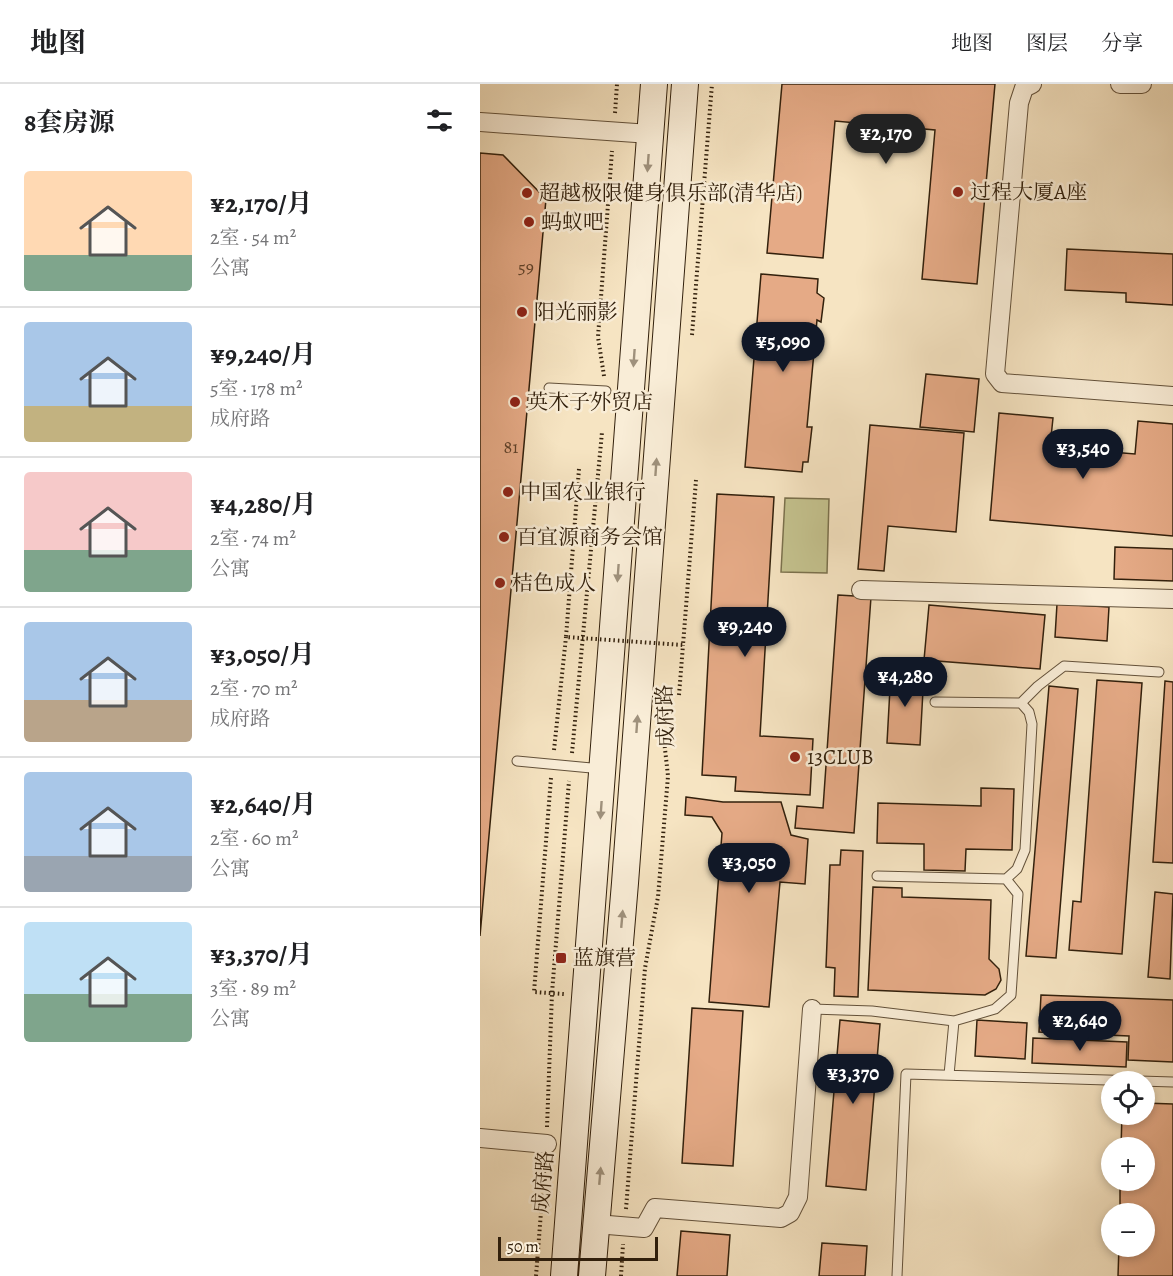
<!DOCTYPE html>
<html lang="zh">
<meta charset="utf-8">
<style>
:root{--surface:#fff;--page:#f2f2f2;--text:#202124;--muted:#757577;--line:#e0e0e0;--accent:#111827}
body{margin:0;font-family:Alegreya,"Noto Serif SC",serif;background:var(--page);color:var(--text);height:100vh;display:flex;flex-direction:column;font-size:22px;white-space:nowrap}
*{box-sizing:border-box;margin:0}
p{font-size:20px;color:var(--muted)}
.icon{flex:none;width:33px;height:33px;fill:none;stroke:currentColor;stroke-width:2;stroke-linecap:round;stroke-linejoin:round}
.map{position:relative;flex:1;overflow:hidden}
.panel{display:flex;flex-direction:column;background:var(--surface);width:480px}
.panel>*{flex:none}
.controls{position:absolute;left:621px;top:987px;display:grid;gap:12px}
.controls a{display:grid;place-items:center;width:54px;height:54px;border-radius:50%;background:var(--surface);box-shadow:0 3px 9px #0003;font-size:30px}
.scale{position:absolute;left:18px;bottom:15px;width:160px;box-sizing:border-box;padding-left:6px;border:3px solid #32200c;border-top:0;font-size:16px;line-height:21px;white-space:nowrap;color:#32200c;-webkit-text-stroke:4px #f9edd7;paint-order:stroke}
.price{position:absolute;translate:-50% -51px;padding:0 14px;border-radius:21px;background:var(--accent);color:#fff;font-size:20px;line-height:39px;filter:drop-shadow(0 2px 3px #0008)}
.price::after{content:'';position:absolute;left:50%;top:36px;width:18px;height:14px;margin-left:-9px;background:inherit;clip-path:polygon(0 0,100% 0,50% 100%)}
.price.current{background:#222;color:#fff}
ul{padding:0;list-style:none}
li{display:flex;align-items:center;gap:18px;height:150px;padding:0 24px}
li+li{border-top:2px solid var(--line)}
li span{display:grid;place-items:center;flex:none;width:168px;height:120px;border-radius:6px;color:#555}
li>.icon{margin-inline-start:auto}
span .icon{width:72px;height:72px;fill:#fffc;stroke-width:1}
li b{font-size:26px}
h2{display:flex;justify-content:space-between;align-items:center;height:72px;padding:0 24px;font-size:26px}
header{display:flex;align-items:center;gap:36px;box-sizing:border-box;height:84px;padding:0 30px;background:var(--surface);border-bottom:2px solid var(--line)}
header strong{font-size:28px}
nav{display:flex;gap:33px;margin-inline-start:auto;font-size:21px}
main{display:flex;flex:1;min-height:0}
.map>svg:first-child{display:block}
.green{fill:#c4c28e;stroke:#7b714d;stroke-width:1.5}
.building{fill:#e5aa86;stroke:#32200c;stroke-width:1.5}
.lines{fill:none;stroke-linecap:round;stroke-linejoin:round}
.lane-casing{stroke:#63513a;stroke-width:11}
.street-casing{stroke:#63513a;stroke-width:20}
.secondary-casing{stroke:#32200c;stroke-width:28}
.path{stroke:#32200c;stroke-width:4;stroke-dasharray:1.5 3;stroke-linecap:butt}
.lane{stroke:#f9edd7;stroke-width:9}
.street{stroke:#f9edd7;stroke-width:18}
.secondary{stroke:#f9edd7;stroke-width:26}
.path-bridge{stroke:#32200c;stroke-width:4;stroke-dasharray:1.5 3;stroke-linecap:butt}
.oneway{fill:#9f917c}
.poi-dot{fill:#8f2418;stroke:#f9edd7;stroke-width:2}
.labels{text-anchor:middle;stroke-width:5;stroke-linejoin:round;paint-order:stroke}
.number-label{font-size:18px;fill:#5f422a}
.poi-label{font-size:21px;fill:#32200c;stroke:#f9edd7;text-anchor:start}
.street-label{font-size:21px;fill:#32200c;stroke:#f9edd7}
</style>
<header>
<strong>地图</strong>
<nav><a>地图</a><a>图层</a><a>分享</a></nav>
</header>
<main>
<section class="panel">
<h2>8套房源<svg class="icon" aria-label="filters" viewBox="0 0 24 24"><path d="M4 7h16M4 17h16"/><circle cx="9" cy="7" r="2"/><circle cx="15" cy="17" r="2"/></svg></h2>
<ul>
<li><span style="background:linear-gradient(#ffd9b3 70%,#7fa58c 0)"><svg class="icon" aria-label="home" viewBox="0 0 24 24"><path d="M3 11l9-7 9 7M6 9v11h12V9"/></svg></span><div><b>¥2,170/月</b><p>2室 · 54 m²</p><p>公寓</p></div></li>
<li><span style="background:linear-gradient(#a9c7e8 70%,#c2b280 0)"><svg class="icon" aria-label="home" viewBox="0 0 24 24"><path d="M3 11l9-7 9 7M6 9v11h12V9"/></svg></span><div><b>¥9,240/月</b><p>5室 · 178 m²</p><p>成府路</p></div></li>
<li><span style="background:linear-gradient(#f6c9c9 65%,#7fa58c 0)"><svg class="icon" aria-label="home" viewBox="0 0 24 24"><path d="M3 11l9-7 9 7M6 9v11h12V9"/></svg></span><div><b>¥4,280/月</b><p>2室 · 74 m²</p><p>公寓</p></div></li>
<li><span style="background:linear-gradient(#a9c7e8 65%,#b9a48a 0)"><svg class="icon" aria-label="home" viewBox="0 0 24 24"><path d="M3 11l9-7 9 7M6 9v11h12V9"/></svg></span><div><b>¥3,050/月</b><p>2室 · 70 m²</p><p>成府路</p></div></li>
<li><span style="background:linear-gradient(#a9c7e8 70%,#9aa5b1 0)"><svg class="icon" aria-label="home" viewBox="0 0 24 24"><path d="M3 11l9-7 9 7M6 9v11h12V9"/></svg></span><div><b>¥2,640/月</b><p>2室 · 60 m²</p><p>公寓</p></div></li>
<li><span style="background:linear-gradient(#bfe0f5 60%,#7fa58c 0)"><svg class="icon" aria-label="home" viewBox="0 0 24 24"><path d="M3 11l9-7 9 7M6 9v11h12V9"/></svg></span><div><b>¥3,370/月</b><p>3室 · 89 m²</p><p>公寓</p></div></li>
</ul>
</section>
<div class="map">
<svg width="693" height="1192" viewBox="0 0 693 1192">
<rect width="100%" height="100%" fill="#f6e4c2"/>
<filter id="stains"><feTurbulence type="fractalNoise" baseFrequency=".00333" numOctaves="4"/><feColorMatrix values="0 0 0 0 .2 0 0 0 0 .09 0 0 0 0 .02 0 0 0 .5 -.17"/></filter>
<radialGradient id="worn" r=".72"><stop offset=".6" stop-color="#630" stop-opacity="0"/><stop offset="1" stop-color="#630" stop-opacity=".3"/></radialGradient>
<path class="green" d="M305 414 349 415 347 489 301 488Z"/>
<path class="building" d="M302 0H515L497 200 442 195 455 46 355 37 343 174 287 169Z
M0 69 23 71 66 115 0 852Z
M587 165 693 170V221L646 218V209L585 206Z
M281 190 338 195 337 209 344 214 341 238 337 236 327 343H332L328 378H323L322 388 265 383Z
M446 290 499 295 494 348 440 343Z
M519 329 573 334 570 363 655 370 658 337 693 340V452L510 436Z
M390 341 484 349 476 448 408 442 404 487 378 485Z
M237 410 294 413 280 652 333 655 330 711 255 707 256 693 222 691Z
M635 463 693 465V497L634 495Z
M358 511 391 513 374 749 315 744 317 722 343 724Z
M577 520 629 523 627 557 575 553Z
M449 521 565 531 560 585 444 576Z
M411 586 444 588 440 661 407 659Z
M617 596 662 599 642 870 589 866 593 817 601 818Z
M685 597 693 598V779L673 778Z
M569 602 598 605 576 874 546 872Z
M501 704 534 705 532 766 486 765 485 787 444 786V760L397 759 398 719 501 722Z
M206 713 243 718H301L311 751 328 755 325 800 300 798 289 923 229 918 242 749 232 733 205 731Z
M361 766 383 767 378 913 354 912 355 884 346 883 350 781H360Z
M393 803 422 804V813L511 816 509 875 519 885 521 896 516 905 505 911 388 906Z
M675 808 693 810 690 895 668 893Z
M561 911 693 916V978L648 976 649 952 559 948Z
M212 924 263 927 253 1082 202 1079Z
M360 936 400 940 386 1106 346 1102Z
M497 936 547 939 545 975 495 972Z
M553 954 647 958 646 983 552 979Z
M664 1019 693 1020V1192H638L639 1162H664V1130H640V1096H664V1064H641L642 1030H664Z
M201 1147 250 1151 247 1192H197Z
M342 1159 387 1162 385 1192H339Z"/>
<g class="lines">
<g class="lane-casing">
<path id="lane" d="M69 304 126 307
M455 618 541 619 549 628 552 640 545 766 537 785 526 795
M541 619 558 602 584 582 679 588
M37 677 122 685
M397 792 526 795 538 810 531 911 515 925 474 937 469 991
M332 925 392 927 474 937
M417 1192 426 990 693 998"/>
</g>
<g class="street-casing">
<path id="street" d="M552 0 544 4 539 19 515 290 522 299 693 312
M640 0H662
M0 38 170 50
M381 506 693 515
M0 1054 67 1060
M116 1140 164 1144 175 1124 301 1134 310 1129 318 1113 332 925"/>
</g>
<g class="secondary-casing">
<path id="secondary" d="M84 1192 174 0
M112 1192 145 799 205 0"/>
</g>
<path class="path" d="M135 29 137 0
M212 251 232 0
M124 292 118 253 132 67
M199 611 203 561
M74 666 86 553
M92 669 122 348
M71 694 54 908 84 910
M67 1043 72 909 89 697
M146 1125 165 884 178 813 188 692 182 638
M56 1192 65 1077
M141 1192 143 1160"/>
<use href="#lane" class="lane"/>
<use href="#street" class="street"/>
<use href="#secondary" class="secondary"/>
<path class="path-bridge" d="M99 385 86 553 203 561 216 396"/>
</g>
<defs><path id="oneway-solid" d="M-6-.8H1V-3.2L6.5 0L1 3.2V.8H-6Z" transform="scale(1.5)"/></defs>
<g class="oneway">
<use href="#oneway-solid" transform="translate(168 79) rotate(94)"/>
<use href="#oneway-solid" transform="translate(154 274) rotate(94)"/>
<use href="#oneway-solid" transform="translate(176 383) rotate(-86)"/>
<use href="#oneway-solid" transform="translate(138 489) rotate(94)"/>
<use href="#oneway-solid" transform="translate(157 640) rotate(-86)"/>
<use href="#oneway-solid" transform="translate(121 726) rotate(94)"/>
<use href="#oneway-solid" transform="translate(142 835) rotate(-85)"/>
<use href="#oneway-solid" transform="translate(120 1092) rotate(-85)"/>
</g>
<g class="poi-dot">
<circle cx="478" cy="108" r="6"/>
<circle cx="47" cy="109" r="6"/>
<circle cx="49" cy="138" r="6"/>
<circle cx="42" cy="228" r="6"/>
<circle cx="35" cy="318" r="6"/>
<circle cx="28" cy="408" r="6"/>
<circle cx="24" cy="453" r="6"/>
<circle cx="20" cy="499" r="6"/>
<circle cx="315" cy="673" r="6"/>
<rect x="75" y="868" width="12" height="12" rx="3"/>
</g>
<g class="labels">
<g class="number-label">
<text x="46" y="189">59</text>
<text x="31" y="369">81</text>
</g>
<g class="poi-label">
<text x="490" y="115">过程大厦A座</text>
<text x="59" y="116">超越极限健身俱乐部(清华店)</text>
<text x="61" y="145">蚂蚁吧</text>
<text x="54" y="235">阳光丽影</text>
<text x="47" y="325">英木子外贸店</text>
<text x="40" y="415">中国农业银行</text>
<text x="36" y="460">百宜源商务会馆</text>
<text x="32" y="506">桔色成人</text>
<text x="327" y="680">13CLUB</text>
<text x="93" y="881">蓝旗营</text>
</g>
<g class="street-label">
<text transform="translate(185 632) rotate(-92)" y="7">成府路</text>
<text transform="translate(63 1098) rotate(-85)" y="7">成府路</text>
</g>
</g>
<rect width="100%" height="100%" filter="url(#stains)"/>
<rect width="100%" height="100%" fill="url(#worn)"/>
</svg>
<div class="controls">
<a><svg class="icon" aria-label="locate" viewBox="0 0 24 24"><circle cx="12" cy="12" r="6"/><path d="M12 2v4M12 18v4M2 12h4M18 12h4"/></svg></a>
<a>+</a>
<a>−</a>
</div>
<div class="scale">50 m</div>
<b class="price current" style="left:406px;top:81px">¥2,170</b>
<b class="price" style="left:303px;top:289px">¥5,090</b>
<b class="price" style="left:603px;top:396px">¥3,540</b>
<b class="price" style="left:265px;top:574px">¥9,240</b>
<b class="price" style="left:425px;top:624px">¥4,280</b>
<b class="price" style="left:269px;top:810px">¥3,050</b>
<b class="price" style="left:600px;top:968px">¥2,640</b>
<b class="price" style="left:373px;top:1021px">¥3,370</b>
</div>
</main>
